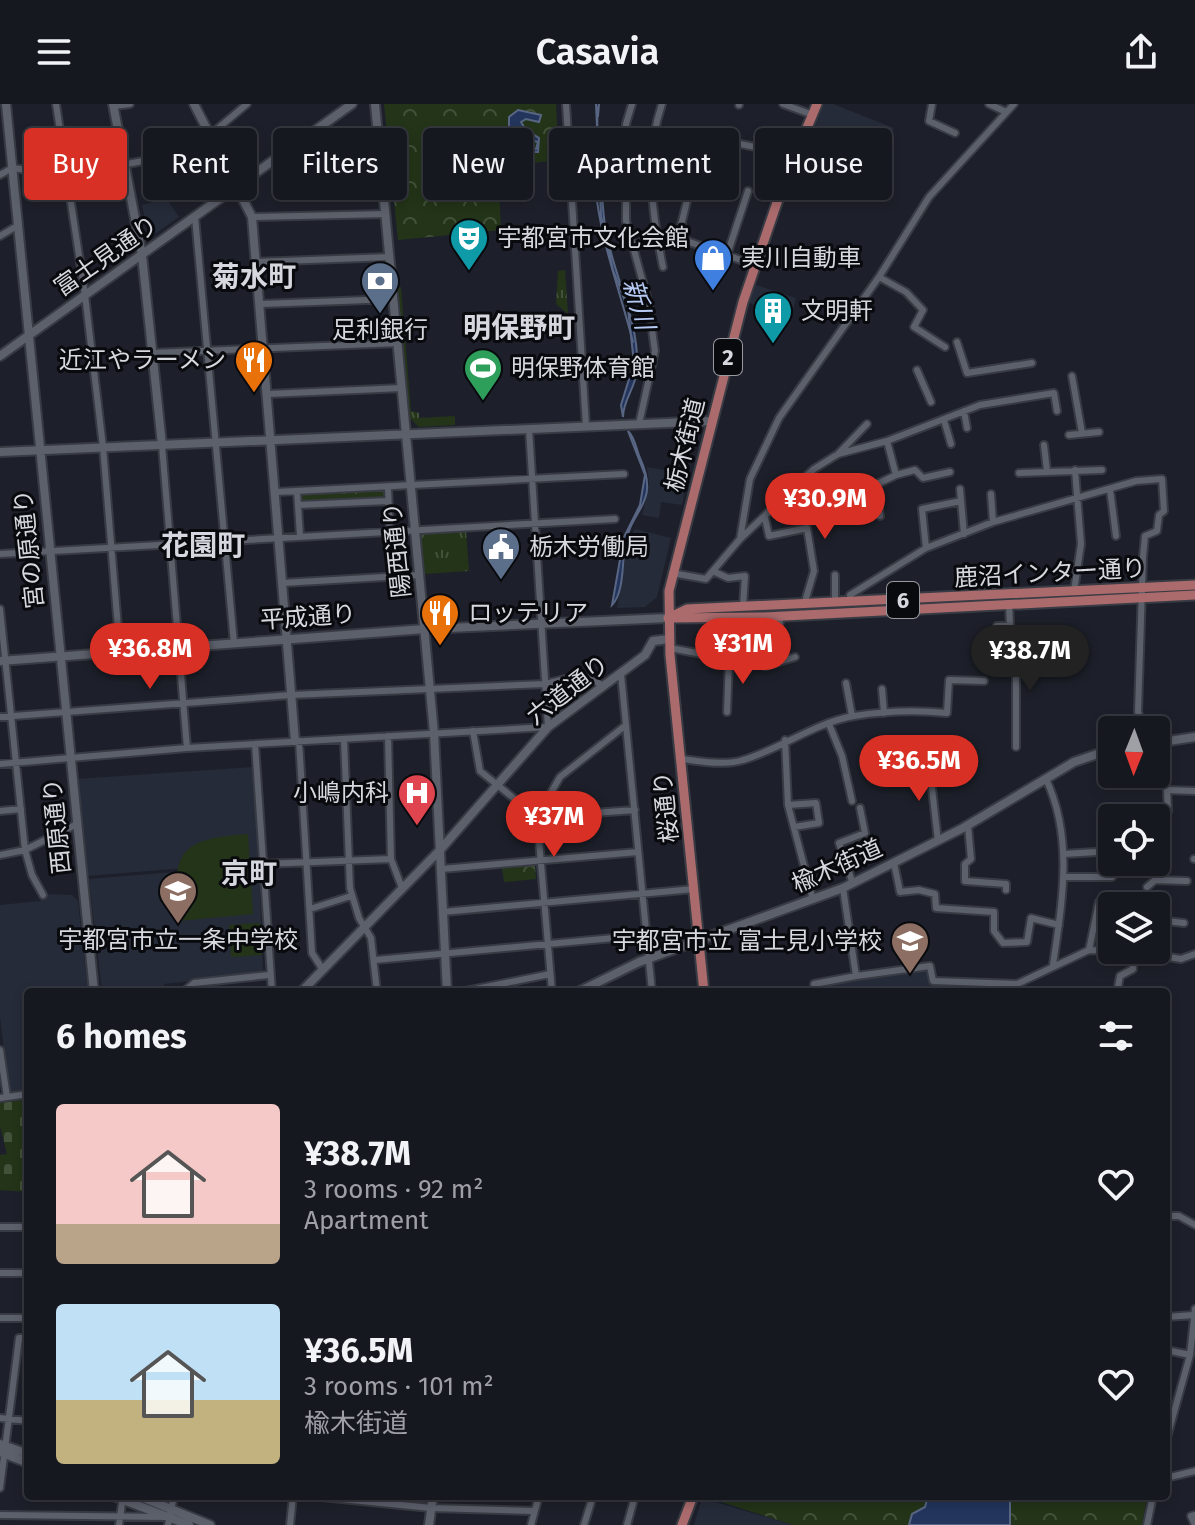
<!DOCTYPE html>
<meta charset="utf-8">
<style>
:root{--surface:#161820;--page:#23252d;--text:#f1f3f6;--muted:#9ea0a5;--line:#35373e;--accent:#d93025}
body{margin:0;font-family:"Fira Sans","Noto Sans JP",sans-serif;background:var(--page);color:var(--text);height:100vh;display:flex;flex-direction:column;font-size:30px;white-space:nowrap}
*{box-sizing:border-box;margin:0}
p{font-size:26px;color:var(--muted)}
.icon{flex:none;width:44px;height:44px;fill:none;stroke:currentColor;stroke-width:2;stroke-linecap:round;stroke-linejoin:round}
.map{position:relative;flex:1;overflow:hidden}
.sheet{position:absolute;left:24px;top:884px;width:1146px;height:512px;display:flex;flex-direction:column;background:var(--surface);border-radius:8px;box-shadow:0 4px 12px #0003,0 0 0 2px var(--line)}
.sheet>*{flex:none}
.guide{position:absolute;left:24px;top:24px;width:1148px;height:72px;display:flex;gap:16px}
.needle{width:52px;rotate:181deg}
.buttons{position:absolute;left:1098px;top:612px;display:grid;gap:16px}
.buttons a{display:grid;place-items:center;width:72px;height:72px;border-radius:8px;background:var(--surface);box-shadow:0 4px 12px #0003,0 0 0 2px var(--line);font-size:40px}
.price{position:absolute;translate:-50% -68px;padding:0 18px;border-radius:28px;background:var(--accent);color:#fff;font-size:26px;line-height:52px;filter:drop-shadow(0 2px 4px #0008)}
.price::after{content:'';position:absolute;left:50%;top:48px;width:24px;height:18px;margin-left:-12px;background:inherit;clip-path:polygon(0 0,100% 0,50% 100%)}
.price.selected{background:#222;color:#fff}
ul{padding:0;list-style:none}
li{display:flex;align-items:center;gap:24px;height:200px;padding:0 32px}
li span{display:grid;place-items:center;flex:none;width:224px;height:160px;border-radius:8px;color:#555}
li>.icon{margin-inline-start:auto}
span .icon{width:96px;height:96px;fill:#fffc;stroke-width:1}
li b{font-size:34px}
h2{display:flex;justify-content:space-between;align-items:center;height:96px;padding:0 32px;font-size:34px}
.tag{padding:0 28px;border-radius:8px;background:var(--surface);box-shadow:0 4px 12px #0003,0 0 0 2px var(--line);font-size:28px;line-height:72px}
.tag.selected{background:var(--accent);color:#fff}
header{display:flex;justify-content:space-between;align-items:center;height:104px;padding:0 32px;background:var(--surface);font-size:36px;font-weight:600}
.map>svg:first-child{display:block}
.built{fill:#262b39}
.grass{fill:url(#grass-tufts)}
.cemetery{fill:url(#cemetery-stones)}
.park{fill:url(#park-crowns)}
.pitch{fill:#233418}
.water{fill:#23355d;stroke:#586684;stroke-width:2}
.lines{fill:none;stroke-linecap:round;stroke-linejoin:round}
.stream{stroke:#586684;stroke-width:2}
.street-casing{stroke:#383b43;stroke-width:10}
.secondary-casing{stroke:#383b43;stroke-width:12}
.primary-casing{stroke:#383b43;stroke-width:13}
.street{stroke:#5c606b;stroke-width:6}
.secondary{stroke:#5c606b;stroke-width:8}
.primary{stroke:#ab6b6d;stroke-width:9}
.labels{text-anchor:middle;stroke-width:6;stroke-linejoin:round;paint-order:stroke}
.shield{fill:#090a0e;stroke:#989aa0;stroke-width:2}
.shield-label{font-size:22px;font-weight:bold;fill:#d5d8de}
.poi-label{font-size:24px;fill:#d5d8de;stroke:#090a0e;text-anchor:start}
.street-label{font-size:24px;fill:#d5d8de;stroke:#090a0e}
.water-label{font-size:26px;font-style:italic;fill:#b5c9f3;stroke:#090a0e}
.quarter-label{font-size:28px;font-weight:bold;fill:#d5d8de;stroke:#090a0e}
</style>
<header><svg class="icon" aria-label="menu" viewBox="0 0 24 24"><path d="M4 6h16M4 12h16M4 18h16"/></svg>Casavia<svg class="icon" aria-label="share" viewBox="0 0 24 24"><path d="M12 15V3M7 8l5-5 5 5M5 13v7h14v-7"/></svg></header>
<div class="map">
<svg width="1195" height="1421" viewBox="0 0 1195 1421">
<defs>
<pattern id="grass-tufts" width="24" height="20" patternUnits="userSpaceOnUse" patternTransform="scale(2)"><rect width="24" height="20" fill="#233418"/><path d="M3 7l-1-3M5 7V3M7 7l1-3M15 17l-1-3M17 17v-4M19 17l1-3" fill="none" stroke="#425139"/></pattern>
<pattern id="cemetery-stones" width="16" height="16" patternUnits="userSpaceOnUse" patternTransform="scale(2)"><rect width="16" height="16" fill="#233418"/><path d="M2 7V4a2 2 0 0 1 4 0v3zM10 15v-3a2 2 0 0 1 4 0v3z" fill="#425139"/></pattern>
<pattern id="park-crowns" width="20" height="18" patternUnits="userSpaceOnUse" patternTransform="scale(2)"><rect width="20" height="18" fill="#233418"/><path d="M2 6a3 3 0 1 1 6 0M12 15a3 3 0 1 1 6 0" fill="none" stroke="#425139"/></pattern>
</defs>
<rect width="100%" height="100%" fill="#1d202a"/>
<path class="built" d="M824 0H833L894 24 878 65 847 57 839 81 812 73 818 57 803 52Z
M167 95 179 113 149 134 142 101Z
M756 181 796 194 791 214 749 199Z
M647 363 688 370 682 401 661 398 659 414 642 411 649 380Z
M635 425 671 434 657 493 645 503 617 504 628 439Z
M253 663 258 758 87 772 77 675Z
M259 761 263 870 164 880V885L158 888H102L89 775Z
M46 790 72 791 78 797 88 888H28V985L9 988 0 913V801L40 797 41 791Z
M927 865 931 888H817L816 883Z
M702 1394 793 1421H694Z"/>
<path class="grass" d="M565 166 568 210 556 200 558 167Z
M401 183 411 307 419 309V314L455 312V321L419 323 410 314 398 184Z
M466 427 469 467 424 470 421 430Z"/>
<path class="cemetery" d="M24 996 28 1088 0 1086V1051L7 1050 0 1022V999Z"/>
<path class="park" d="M384 0H556L559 56 498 63 501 126 398 136Z
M386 386V395L300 399 299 390Z
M535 762 536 775 504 778 502 764Z
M703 1392H1147L1142 1421H793Z"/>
<path class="pitch" d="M248 730 253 810 178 817C172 748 178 735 248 730Z
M260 819 262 851 231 853 229 821Z"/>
<path class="water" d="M596 0C599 7 596 19 598 29 603 60 600 90 605 121 612 171 640 215 637 266 636 283 623 296 623 313L621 301 634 259 628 205 613 166 601 112Z
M518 6 541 11 539 18 526 15 521 18 526 26 539 34 538 48H515L536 45 538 38 519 33 509 24V13Z
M473 39H476L478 51H493V70L479 72V79H486L487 96 471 97 470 81 477 80 476 67 487 65 486 58 475 59Z
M628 327C635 333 636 345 640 354 661 400 630 405 625 442 622 460 624 489 612 501L624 433 640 401 645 371Z
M928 1392H1015L1010 1396V1421H909L912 1410 925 1403Z"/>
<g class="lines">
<path class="stream" d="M598 12 599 0
M597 34C600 56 593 77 597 97 604 146 621 191 633 238
M167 1397 168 1392"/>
<g class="street-casing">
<path id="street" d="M56 0 85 191 103 343 120 548
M566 0 586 322
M632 0 626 20V117L648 197 655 247 639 320
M662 0C644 52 652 110 663 163
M783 0 813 11
M932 0 929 17 955 29
M989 0 1006 8
M739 1V0
M113 2 130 0
M689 30 796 51
M282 50C320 68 340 66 381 62
M0 71 12 64 67 71 165 53 210 31 247 0
M693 72 697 51
M721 81 693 72 678 134 755 161
M195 113 234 539
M252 113 386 110
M0 132 17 122
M632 141 657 136
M727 151 748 87
M256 158 390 153
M879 173 906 188 923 206 914 223 945 243
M261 200 394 195
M957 238 967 269 1032 259
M152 249 398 239
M917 266 931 298
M1072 272 1082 329
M268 290 402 284
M964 307 967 324
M944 316 951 340
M1069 331 1099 328
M887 337 980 301 1054 289 1057 307
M162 341 187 644
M1044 341 1047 367
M838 350 887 337 896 371 875 381 880 412
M1019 369 1102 366
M896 371 915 366 923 374 950 368
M388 384 390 427
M960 385 964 430
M1110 385 1116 432
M297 387 300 432
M276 388 624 370
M991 390 993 418
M298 401 388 397
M765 414 769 432 807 424 814 467 804 501
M740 435 814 365 838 350 867 320
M926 444 922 405 961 397
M0 450 615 415
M715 468 728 474 745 472 743 503
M672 469 706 475 740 435 750 375 779 314 879 173 929 93 1014 0
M835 471V499
M282 479 419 471
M1074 487 1081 440 1075 366
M851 498 850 491 926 444 993 418 1136 377 1162 375 1164 407 1159 411 1157 427 1145 432 1143 453 1138 608 1144 626
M1009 500 1010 522H997V553H1016
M0 505 25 746 32 771 43 791
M670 544 766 562 795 553
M741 557 754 550 780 518
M846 579 852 612
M882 585 884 609
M727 608 729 556
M0 613 291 591 545 580C568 574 583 568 603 582
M829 620 842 652 852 697
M626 621 652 888
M473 627 480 667 537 713 635 706
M388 632 391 755 402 784
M344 635 350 784 359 814 371 834 377 888
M785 636 788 701 813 796
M299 637 312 849 323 866
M255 640 272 888
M1016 643V553L1065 559
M681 655C701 657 724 662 743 656 781 645 814 619 854 612 885 607 916 606 947 609L949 576 984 577
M929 658 938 737
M0 660 187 644 548 623 529 325
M1046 675C1074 735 1062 798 1053 861
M788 701 816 699 819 719 794 723
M0 707 21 705
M1168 707 1167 686 1195 687
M968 722 971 755 965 760V777L1006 780V786
M1064 750 1112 747
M0 751 25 746 77 720
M1194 755H1195
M894 759 900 788 919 786 935 790 936 804 994 808V827L1003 839 1027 838 1031 814 1059 821
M263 760 391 755
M442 765 638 748
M1064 773H1112
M853 780 839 739 865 729 860 704
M1147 783 1155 776 1187 777
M843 784 856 872 930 862 933 877 1017 880 1089 846 1132 847 1181 855 1195 850
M310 805 351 792
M443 808 694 785
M1156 816 1184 819
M1089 846 1099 798
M375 856 646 831
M183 888 194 879 269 871
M461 888 550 870
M552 888 537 713 560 673 626 621 621 570
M815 888 814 880 856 872
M1066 888H1117L1120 872 1133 865 1132 847
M0 946 7 993
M0 994 28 990
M1166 1112H1179L1195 1121
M0 1123H28
M0 1169H28
M1166 1213 1194 1211
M0 1214H28
M1166 1246 1190 1251
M0 1314 28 1317
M1166 1337 1190 1251 1195 1205
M1166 1374 1195 1367
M0 1384 19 1234H28
M312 1392 431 1404 534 1407
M0 1411 166 1413
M119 1421 123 1392
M168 1421 174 1392
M290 1421 293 1392
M531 1421 539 1392
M584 1421 593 1392
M627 1421 635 1392
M1147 1421 1153 1392
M1195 1421 1191 1412 1195 1411"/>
</g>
<g class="secondary-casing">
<path id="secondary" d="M6 0 94 888
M113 0 142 151 162 341
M194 0 252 113 295 637
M375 0 434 629 447 888
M0 252 352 0
M0 348 712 317
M0 557 425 525 668 514
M1156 639 1195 633
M301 888 440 746 548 623 645 551 653 537 669 535
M578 888 639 858 843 784 963 724 1074 658 1112 645
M0 1340 28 1350
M0 1348 28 1359
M113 1392 189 1421
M139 1392 210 1421
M429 1421 433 1392"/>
</g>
<g class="primary-casing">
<path id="primary" d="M668 514 687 505 1195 481
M671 514 765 513 1195 491
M704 888 670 551 669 487 743 198 783 81 817 0
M682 1421 693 1392"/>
</g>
<use href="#street" class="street"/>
<use href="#secondary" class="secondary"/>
<use href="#primary" class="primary"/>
</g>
<defs>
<g id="theatre-pin" transform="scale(2)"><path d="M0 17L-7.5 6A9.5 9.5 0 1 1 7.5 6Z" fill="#0f9aa8" stroke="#090a0e"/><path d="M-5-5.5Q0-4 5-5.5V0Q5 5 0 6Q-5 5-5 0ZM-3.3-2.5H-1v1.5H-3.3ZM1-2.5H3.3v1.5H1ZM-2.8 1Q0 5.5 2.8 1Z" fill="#fff"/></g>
<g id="shop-pin" transform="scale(2)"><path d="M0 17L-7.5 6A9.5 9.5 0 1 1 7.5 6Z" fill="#3f7fe0" stroke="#090a0e"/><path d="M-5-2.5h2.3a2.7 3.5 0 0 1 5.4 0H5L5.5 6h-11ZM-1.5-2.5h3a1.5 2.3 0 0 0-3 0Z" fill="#fff"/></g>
<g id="bank-pin" transform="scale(2)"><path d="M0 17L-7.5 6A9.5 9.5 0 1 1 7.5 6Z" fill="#5c6f8a" stroke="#090a0e"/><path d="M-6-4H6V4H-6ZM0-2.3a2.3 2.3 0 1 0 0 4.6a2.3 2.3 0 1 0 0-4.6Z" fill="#fff"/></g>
<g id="building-pin" transform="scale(2)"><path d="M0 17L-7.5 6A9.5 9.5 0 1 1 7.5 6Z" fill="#0f9aa8" stroke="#090a0e"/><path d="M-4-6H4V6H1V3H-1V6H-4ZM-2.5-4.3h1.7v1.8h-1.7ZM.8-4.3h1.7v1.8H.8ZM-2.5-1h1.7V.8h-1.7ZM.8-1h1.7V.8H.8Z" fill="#fff"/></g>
<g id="restaurant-pin" transform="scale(2)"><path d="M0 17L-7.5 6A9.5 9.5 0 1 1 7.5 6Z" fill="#e8710a" stroke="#090a0e"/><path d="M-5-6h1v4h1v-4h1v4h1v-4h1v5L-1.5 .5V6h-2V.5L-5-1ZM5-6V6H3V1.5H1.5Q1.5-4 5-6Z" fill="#fff"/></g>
<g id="stadium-pin" transform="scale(2)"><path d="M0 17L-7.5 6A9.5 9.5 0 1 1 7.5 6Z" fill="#2e9e5b" stroke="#090a0e"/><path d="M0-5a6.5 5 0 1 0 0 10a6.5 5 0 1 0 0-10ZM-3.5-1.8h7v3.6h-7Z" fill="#fff"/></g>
<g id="civic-pin" transform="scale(2)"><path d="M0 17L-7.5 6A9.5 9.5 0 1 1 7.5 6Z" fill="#5c6f8a" stroke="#090a0e"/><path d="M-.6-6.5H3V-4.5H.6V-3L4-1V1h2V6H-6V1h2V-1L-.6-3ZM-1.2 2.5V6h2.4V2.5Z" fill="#fff"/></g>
<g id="hospital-pin" transform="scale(2)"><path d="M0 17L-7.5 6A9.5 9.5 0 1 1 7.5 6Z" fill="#e0444e" stroke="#090a0e"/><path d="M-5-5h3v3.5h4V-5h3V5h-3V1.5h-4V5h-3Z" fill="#fff"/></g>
<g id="school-pin" transform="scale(2)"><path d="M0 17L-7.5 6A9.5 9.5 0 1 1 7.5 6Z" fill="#8d6e63" stroke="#090a0e"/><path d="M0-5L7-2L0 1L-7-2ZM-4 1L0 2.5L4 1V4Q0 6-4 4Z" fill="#fff"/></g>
</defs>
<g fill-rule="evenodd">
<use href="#theatre-pin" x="469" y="134"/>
<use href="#shop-pin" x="713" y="154"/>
<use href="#bank-pin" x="380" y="177"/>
<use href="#building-pin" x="773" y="207"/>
<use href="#restaurant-pin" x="254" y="256"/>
<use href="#stadium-pin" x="483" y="264"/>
<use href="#civic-pin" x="501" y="443"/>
<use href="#restaurant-pin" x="440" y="509"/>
<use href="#hospital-pin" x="417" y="689"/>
<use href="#school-pin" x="178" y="787"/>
<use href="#school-pin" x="910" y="837"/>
</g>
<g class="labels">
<g class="shield">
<rect x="714" y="235" width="28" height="36" rx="6"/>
<rect x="887" y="478" width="32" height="36" rx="6"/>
</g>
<g class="shield-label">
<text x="728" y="261">2</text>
<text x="903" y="504">6</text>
</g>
<g class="poi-label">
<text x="497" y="142">宇都宮市文化会館</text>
<text x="741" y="162">実川自動車</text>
<text x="801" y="215">文明軒</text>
<text x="380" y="234" text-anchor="middle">足利銀行</text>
<text x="226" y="264" text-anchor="end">近江やラーメン</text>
<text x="511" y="272">明保野体育館</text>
<text x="529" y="451">栃木労働局</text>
<text x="468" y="517">ロッテリア</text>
<text x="389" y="697" text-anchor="end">小嶋内科</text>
<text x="178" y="844" text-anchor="middle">宇都宮市立一条中学校</text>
<text x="882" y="845" text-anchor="end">宇都宮市立 富士見小学校</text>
</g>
<g class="street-label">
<text transform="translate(106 152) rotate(-35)" y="8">富士見通り</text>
<text transform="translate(685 341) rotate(-76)" y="8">栃木街道</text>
<text transform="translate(29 445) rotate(-96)" y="8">宮の原通り</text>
<text transform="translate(397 446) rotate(-96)" y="8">陽西通り</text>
<text transform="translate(1050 469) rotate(-3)" y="8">鹿沼インター通り</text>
<text transform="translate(308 513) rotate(-4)" y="8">平成通り</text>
<text transform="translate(568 586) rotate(-38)" y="8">六道通り</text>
<text transform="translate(666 703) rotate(-96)" y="8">桜通り</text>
<text transform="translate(57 722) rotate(-96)" y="8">西原通り</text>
<text transform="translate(837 762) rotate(-24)" y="8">楡木街道</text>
</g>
<g class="water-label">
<text transform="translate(639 200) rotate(74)" y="9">新川</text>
</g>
<g class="quarter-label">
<text x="254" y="182">菊水町</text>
<text x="519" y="233">明保野町</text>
<text x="203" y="451">花園町</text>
<text x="249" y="779">京町</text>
</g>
</g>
</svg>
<div class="buttons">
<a><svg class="needle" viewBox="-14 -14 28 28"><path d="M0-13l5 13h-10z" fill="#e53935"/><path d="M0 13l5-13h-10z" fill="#9ea0a5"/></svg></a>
<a><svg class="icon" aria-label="locate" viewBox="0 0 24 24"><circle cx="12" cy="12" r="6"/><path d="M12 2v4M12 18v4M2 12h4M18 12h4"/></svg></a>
<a><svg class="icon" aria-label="layers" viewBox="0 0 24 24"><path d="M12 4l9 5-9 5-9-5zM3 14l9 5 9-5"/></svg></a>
</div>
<b class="price" style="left:825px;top:437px">¥30.9M</b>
<b class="price" style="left:743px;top:582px">¥31M</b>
<b class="price" style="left:150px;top:587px">¥36.8M</b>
<b class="price selected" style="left:1030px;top:589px">¥38.7M</b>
<b class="price" style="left:919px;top:699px">¥36.5M</b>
<b class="price" style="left:554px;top:755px">¥37M</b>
<div class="guide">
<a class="tag selected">Buy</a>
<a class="tag">Rent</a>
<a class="tag">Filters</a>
<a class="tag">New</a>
<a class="tag">Apartment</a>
<a class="tag">House</a>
</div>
<section class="sheet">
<h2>6 homes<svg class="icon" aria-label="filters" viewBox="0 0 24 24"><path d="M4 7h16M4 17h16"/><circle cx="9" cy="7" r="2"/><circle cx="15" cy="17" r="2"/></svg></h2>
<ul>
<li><span style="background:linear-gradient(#f6c9c9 75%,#b9a48a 0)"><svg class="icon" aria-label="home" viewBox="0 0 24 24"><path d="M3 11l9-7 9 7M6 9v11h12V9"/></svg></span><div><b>¥38.7M</b><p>3 rooms · 92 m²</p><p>Apartment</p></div><svg class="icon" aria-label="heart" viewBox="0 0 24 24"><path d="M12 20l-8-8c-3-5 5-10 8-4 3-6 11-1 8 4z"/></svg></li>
<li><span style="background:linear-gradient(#bfe0f5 60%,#c2b280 0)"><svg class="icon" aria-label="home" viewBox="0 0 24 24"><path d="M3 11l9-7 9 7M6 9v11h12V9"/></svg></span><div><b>¥36.5M</b><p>3 rooms · 101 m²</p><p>楡木街道</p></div><svg class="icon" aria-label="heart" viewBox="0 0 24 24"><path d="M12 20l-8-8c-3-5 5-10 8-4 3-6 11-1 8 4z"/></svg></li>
</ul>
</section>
</div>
